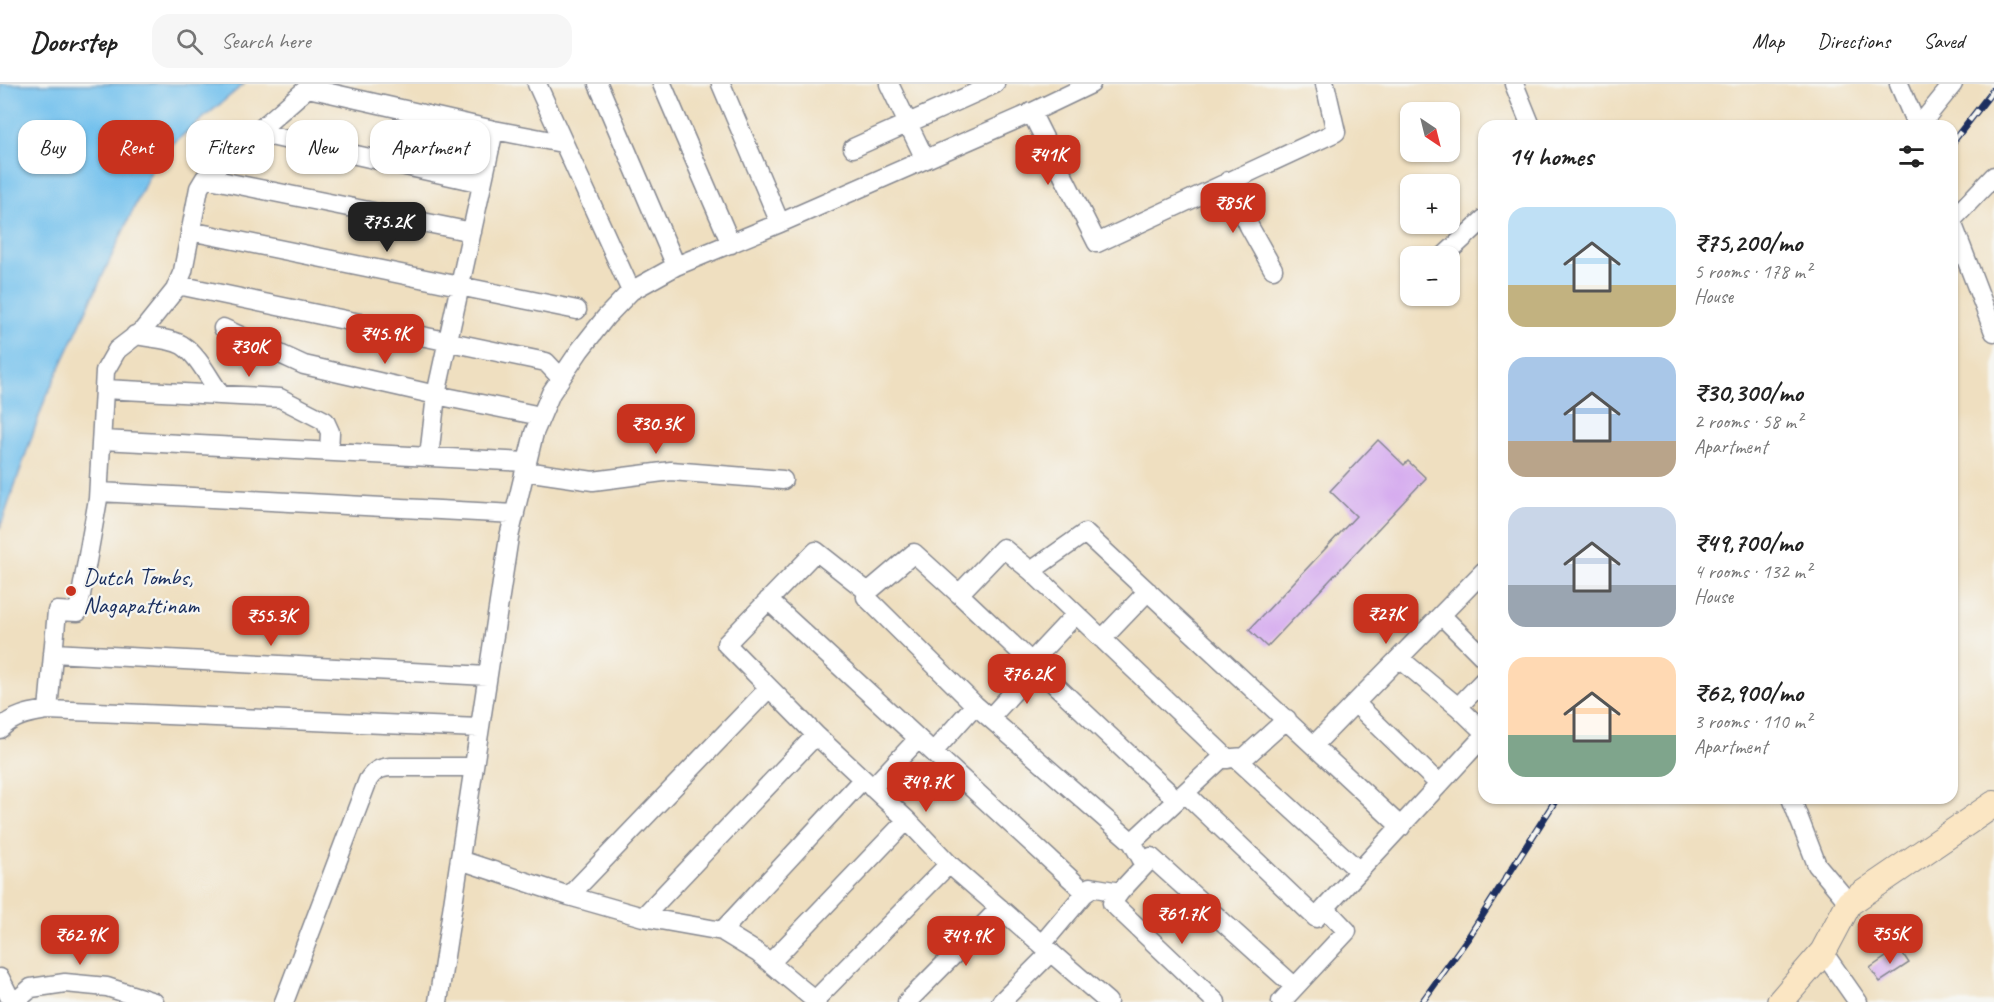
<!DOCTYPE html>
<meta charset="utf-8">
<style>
:root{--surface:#fff;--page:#f6f6f6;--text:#222;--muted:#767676;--line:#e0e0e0;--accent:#c8321e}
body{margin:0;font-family:Caveat,sans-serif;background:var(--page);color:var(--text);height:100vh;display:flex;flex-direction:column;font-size:22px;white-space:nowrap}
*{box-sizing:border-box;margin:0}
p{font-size:20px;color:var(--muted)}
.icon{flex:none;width:33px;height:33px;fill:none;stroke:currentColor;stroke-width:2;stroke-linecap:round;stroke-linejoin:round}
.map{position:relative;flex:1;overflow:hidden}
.sheet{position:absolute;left:1478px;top:36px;width:480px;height:684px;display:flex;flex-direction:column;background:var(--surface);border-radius:18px;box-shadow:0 2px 4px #0004}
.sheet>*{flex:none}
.top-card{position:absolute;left:18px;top:36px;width:570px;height:54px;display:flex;gap:12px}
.needle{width:39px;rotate:145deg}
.controls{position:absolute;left:1400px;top:18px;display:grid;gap:12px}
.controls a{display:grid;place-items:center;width:60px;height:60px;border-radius:12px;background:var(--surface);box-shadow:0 2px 4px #0004;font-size:30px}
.price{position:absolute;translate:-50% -51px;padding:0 14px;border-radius:12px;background:var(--accent);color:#fff;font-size:20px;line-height:39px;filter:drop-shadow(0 2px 3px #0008)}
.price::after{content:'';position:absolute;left:50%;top:36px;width:18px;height:14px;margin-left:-9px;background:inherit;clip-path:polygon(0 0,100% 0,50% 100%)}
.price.active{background:#222;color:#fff}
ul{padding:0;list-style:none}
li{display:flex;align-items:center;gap:18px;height:150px;padding:0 30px}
li span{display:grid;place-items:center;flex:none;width:168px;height:120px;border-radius:18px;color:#555}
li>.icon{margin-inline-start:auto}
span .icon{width:72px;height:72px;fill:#fffc;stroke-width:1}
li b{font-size:26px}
h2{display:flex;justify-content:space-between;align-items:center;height:72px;padding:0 30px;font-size:26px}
.chip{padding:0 21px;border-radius:18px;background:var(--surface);box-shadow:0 2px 4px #0004;font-size:21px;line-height:54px}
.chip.active{background:var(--accent);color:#fff}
header{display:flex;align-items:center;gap:36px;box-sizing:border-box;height:84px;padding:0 30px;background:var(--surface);border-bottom:2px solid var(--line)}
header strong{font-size:28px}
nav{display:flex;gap:33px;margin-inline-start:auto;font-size:21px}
.search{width:420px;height:54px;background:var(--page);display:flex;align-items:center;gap:15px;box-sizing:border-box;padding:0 21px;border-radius:18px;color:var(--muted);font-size:22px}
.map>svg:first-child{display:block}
.water{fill:#73c1ed;stroke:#4778a6;stroke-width:1.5}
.building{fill:#d6acef}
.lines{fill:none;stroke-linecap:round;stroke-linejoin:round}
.minor-casing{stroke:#85878f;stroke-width:21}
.secondary-casing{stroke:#85878f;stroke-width:28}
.minor{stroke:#fff;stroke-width:18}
.secondary{stroke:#fbe6c3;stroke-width:26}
.rail-casing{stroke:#1b2f5e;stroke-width:7}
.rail{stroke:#f6f6f2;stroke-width:4.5;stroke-dasharray:14;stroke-linecap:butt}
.poi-dot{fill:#c8321e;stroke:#f6f6f2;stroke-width:2}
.labels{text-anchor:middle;stroke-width:4.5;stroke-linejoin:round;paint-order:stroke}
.poi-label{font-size:24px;fill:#1b2f5e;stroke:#f6f6f2;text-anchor:start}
</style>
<header>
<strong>Doorstep</strong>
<div class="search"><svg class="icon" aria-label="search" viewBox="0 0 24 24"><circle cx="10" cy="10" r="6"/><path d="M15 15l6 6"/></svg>Search here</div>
<nav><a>Map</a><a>Directions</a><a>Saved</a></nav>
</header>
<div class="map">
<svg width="1994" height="918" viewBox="0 0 1994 918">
<rect width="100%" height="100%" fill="#f6f6f2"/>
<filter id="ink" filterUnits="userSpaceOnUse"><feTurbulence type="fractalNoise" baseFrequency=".0167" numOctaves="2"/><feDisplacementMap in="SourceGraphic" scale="12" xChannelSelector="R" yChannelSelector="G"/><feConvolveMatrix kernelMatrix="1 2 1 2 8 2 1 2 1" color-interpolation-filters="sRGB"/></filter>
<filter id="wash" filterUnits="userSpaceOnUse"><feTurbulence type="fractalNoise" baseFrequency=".008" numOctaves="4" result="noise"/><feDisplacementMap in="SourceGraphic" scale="24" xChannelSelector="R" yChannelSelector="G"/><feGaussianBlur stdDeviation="1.35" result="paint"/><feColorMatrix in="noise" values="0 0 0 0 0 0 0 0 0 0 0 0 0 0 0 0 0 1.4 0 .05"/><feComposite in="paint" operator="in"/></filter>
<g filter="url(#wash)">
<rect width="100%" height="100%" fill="#efdfc0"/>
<path class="water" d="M0 0H244L158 72 44 318 0 444Z"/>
<g id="blocks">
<path class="building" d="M1378 356 1404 381 1408 377 1426 394 1267 563 1249 546 1356 432 1330 407Z
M1899 864 1909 879 1880 898 1870 884Z"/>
</g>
</g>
<g filter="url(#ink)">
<use href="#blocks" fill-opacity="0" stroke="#85878f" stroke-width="1.5"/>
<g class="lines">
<g class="minor-casing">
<path id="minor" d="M537 0 631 207
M598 0 676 182
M662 0 731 160
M721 0 780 139
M889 0 925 75
M1514 0 1531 42
M1899 0 1917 42
M308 4 494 46 562 59
M1031 28 1097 159 1336 48 1325 0
M1919 42 1953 0
M257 49 482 99
M853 64 995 0
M205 94 472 148
M1228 97 1249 142 1273 185
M1952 136 1994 92
M1952 138 1994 248
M190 147 577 226
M1444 172 1484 135
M178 201 546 278 561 294
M223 244 304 281 436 311 541 332
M135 251C150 254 169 254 182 261 199 272 209 295 221 311
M104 305 280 314 325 337 330 348 329 368
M102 356 527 378
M429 373 436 311 494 46
M525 387 593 397 671 387 783 396
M99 408 515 430
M1031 487 1228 675
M868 508 866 513 975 621 1132 758
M959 510 1177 716
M768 516 1086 809
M1441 531 1484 574
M1102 555 1148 507
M53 569 487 592
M1399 574 1458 623
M1031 578 1076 530
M1484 596 1458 623 1484 648
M1355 619 1439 700
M48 626 57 527 78 528 98 415 105 287 117 266 143 246 175 206 183 187 199 104 205 94 312 0
M990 634 1036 583
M0 645C14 631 30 629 48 626L479 644
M1314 661 1484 487
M933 668 975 621
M1236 674 1359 787
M872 704 918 655
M1185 709 1316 834 1325 824
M1791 714 1817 781 1849 819
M460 776 569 812 643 833 722 847 758 869 817 918
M1145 781 1151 773 1295 903
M1120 808 1112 819 1216 918
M569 812 769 604
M643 833 816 651
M722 847 862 696
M1042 860 1090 803 1120 808 1145 781 1132 758 1221 675 1245 673 1287 635
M1823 868 1858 918
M770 879 907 736
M0 894 12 918
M815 916 949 780
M15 918 31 904 65 899 107 903 154 918
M284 918 368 696C374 687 379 684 390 683H473
M438 918 509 453 534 349 551 309 580 266 606 233 631 207 676 182 780 139 1022 33 1091 0
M907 918 1000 824
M1001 918 1051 868
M1108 918 949 780 907 736 816 651 726 560 816 467 868 508 914 469 959 510 1003 464 1031 487 1085 449 1401 743
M1281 918 1347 847 1325 824 1484 652"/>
</g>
<g class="secondary-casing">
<path id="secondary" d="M1780 918 1823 868 1849 819 1994 720"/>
</g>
<use href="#minor" class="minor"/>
<use href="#secondary" class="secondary"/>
<g class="rail-casing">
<path id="rail" d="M1952 59 1994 5
M1422 918 1468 854 1557 714"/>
</g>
<use href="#rail" class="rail"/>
</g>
</g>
<circle class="poi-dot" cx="71" cy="507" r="6"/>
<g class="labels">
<g class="poi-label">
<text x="83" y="501">Dutch Tombs,<tspan x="83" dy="28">Nagapattinam</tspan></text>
</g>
</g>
</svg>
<div class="controls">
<a><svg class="needle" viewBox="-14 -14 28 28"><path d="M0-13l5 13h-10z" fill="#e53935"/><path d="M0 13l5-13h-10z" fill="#767676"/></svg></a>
<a>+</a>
<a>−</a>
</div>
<b class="price" style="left:1048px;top:102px">₹41K</b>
<b class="price" style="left:1233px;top:150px">₹85K</b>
<b class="price active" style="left:387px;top:169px">₹75.2K</b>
<b class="price" style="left:385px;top:281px">₹45.9K</b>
<b class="price" style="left:249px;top:294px">₹30K</b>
<b class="price" style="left:656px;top:371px">₹30.3K</b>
<b class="price" style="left:1386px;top:561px">₹27K</b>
<b class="price" style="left:271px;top:563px">₹55.3K</b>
<b class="price" style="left:1027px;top:621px">₹76.2K</b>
<b class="price" style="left:926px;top:729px">₹49.7K</b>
<b class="price" style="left:1182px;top:861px">₹61.7K</b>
<b class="price" style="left:1890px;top:881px">₹55K</b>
<b class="price" style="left:80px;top:882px">₹62.9K</b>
<b class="price" style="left:966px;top:883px">₹49.9K</b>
<div class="top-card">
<a class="chip">Buy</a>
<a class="chip active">Rent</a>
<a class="chip">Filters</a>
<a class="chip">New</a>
<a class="chip">Apartment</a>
</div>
<section class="sheet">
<h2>14 homes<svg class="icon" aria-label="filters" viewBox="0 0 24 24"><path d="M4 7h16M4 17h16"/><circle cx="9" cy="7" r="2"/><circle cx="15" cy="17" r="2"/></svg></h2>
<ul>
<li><span style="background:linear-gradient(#bfe0f5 65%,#c2b280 0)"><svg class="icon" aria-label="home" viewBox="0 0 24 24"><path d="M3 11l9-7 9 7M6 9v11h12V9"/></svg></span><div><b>₹75,200/mo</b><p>5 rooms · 178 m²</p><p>House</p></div></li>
<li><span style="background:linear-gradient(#a9c7e8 70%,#b9a48a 0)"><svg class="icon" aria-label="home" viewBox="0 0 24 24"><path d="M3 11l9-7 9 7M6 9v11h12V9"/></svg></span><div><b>₹30,300/mo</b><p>2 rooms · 58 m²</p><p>Apartment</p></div></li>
<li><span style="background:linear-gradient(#c9d6e8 65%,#9aa5b1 0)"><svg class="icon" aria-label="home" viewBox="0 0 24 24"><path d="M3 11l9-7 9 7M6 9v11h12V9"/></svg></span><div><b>₹49,700/mo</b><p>4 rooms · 132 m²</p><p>House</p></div></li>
<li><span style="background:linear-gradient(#ffd9b3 65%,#7fa58c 0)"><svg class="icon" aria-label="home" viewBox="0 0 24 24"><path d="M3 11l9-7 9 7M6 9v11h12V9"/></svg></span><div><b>₹62,900/mo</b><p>3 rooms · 110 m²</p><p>Apartment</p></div></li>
</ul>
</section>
</div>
